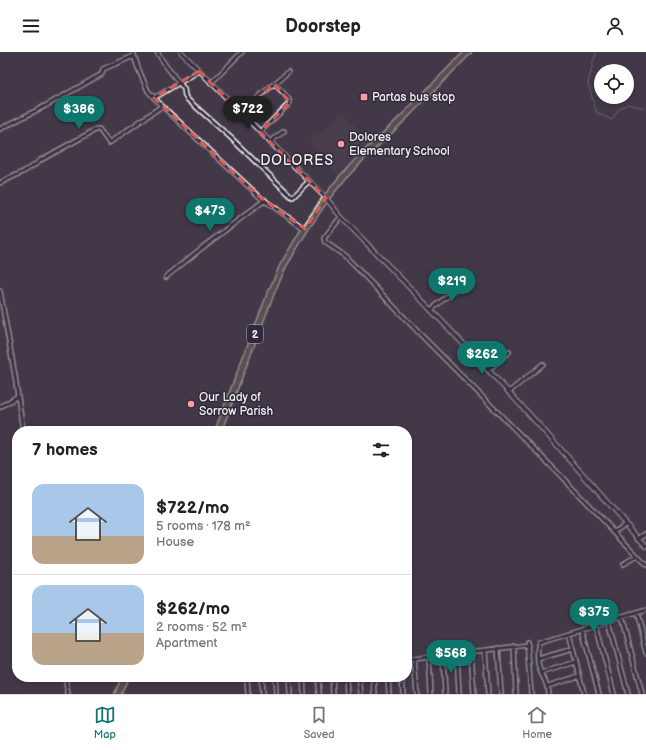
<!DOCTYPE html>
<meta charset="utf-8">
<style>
:root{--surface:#fff;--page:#f6f6f6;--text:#222;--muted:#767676;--line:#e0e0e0;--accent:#0f766e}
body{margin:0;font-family:"Balsamiq Sans",sans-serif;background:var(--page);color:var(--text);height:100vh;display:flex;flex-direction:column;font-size:15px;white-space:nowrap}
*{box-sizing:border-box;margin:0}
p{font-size:13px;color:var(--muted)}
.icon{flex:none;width:22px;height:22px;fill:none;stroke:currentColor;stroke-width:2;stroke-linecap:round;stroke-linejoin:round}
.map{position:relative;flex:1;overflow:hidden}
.side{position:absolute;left:12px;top:374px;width:400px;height:256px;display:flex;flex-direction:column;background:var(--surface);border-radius:16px;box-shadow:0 2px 6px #0003}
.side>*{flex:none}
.controls{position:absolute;left:594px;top:12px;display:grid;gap:8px}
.controls a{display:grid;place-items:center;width:40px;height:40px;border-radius:50%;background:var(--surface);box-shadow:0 2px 6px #0003;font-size:20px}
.price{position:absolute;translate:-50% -34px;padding:0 9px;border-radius:14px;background:var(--accent);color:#fff;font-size:13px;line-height:26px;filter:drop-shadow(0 1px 2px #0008)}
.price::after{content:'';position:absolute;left:50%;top:24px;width:12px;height:9px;margin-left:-6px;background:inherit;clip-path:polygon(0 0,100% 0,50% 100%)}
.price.current{background:#222;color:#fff}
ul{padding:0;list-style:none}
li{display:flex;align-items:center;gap:12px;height:100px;padding:0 20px}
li+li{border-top:1px solid var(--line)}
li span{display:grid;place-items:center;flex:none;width:112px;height:80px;border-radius:12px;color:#555}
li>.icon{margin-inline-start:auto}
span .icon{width:48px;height:48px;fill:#fffc;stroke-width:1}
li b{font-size:17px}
h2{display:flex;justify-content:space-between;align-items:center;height:48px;padding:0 20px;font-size:17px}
header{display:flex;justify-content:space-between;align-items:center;height:52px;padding:0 20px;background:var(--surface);font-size:18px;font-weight:700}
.tabs{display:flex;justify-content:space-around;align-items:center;height:56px;border-top:1px solid var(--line);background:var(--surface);font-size:11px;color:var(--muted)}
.tabs a{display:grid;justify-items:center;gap:2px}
.tabs .current{color:var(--accent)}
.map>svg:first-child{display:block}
.built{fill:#514250}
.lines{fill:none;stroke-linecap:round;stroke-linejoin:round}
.stream{stroke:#939ca8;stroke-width:1}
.minor-casing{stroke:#f4f1e8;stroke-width:6}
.tertiary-casing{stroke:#f4f1e8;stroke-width:6}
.trunk-casing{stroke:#f4f1e8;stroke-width:8}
.minor{stroke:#2f2a3d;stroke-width:3}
.tertiary{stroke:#2f2a3d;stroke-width:3.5}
.trunk{stroke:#76695c;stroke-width:5}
.marked{fill:none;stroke:#de5a58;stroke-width:3;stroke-dasharray:8 5;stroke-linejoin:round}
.poi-dot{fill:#ff9aa2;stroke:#2f2a3d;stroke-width:1.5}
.labels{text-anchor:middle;stroke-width:3;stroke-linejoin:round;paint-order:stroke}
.shield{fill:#2f2a3d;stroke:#b9b5b5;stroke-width:1}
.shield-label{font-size:11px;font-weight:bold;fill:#f4f1e8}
.poi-label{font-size:12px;fill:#f4f1e8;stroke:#2f2a3d;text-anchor:start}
.quarter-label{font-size:14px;letter-spacing:1px;fill:#f4f1e8;stroke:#2f2a3d}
</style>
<header><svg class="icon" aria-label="menu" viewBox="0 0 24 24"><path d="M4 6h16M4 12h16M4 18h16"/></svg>Doorstep<svg class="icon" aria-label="person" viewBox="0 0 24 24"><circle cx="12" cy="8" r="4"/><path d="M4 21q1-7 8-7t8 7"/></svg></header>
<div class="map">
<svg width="646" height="642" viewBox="0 0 646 642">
<rect width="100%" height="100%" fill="#433848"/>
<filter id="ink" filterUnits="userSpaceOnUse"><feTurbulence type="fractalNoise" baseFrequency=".025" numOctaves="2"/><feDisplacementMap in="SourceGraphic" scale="8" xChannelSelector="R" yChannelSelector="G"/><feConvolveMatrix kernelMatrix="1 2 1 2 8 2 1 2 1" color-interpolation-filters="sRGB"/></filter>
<g filter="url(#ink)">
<path class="built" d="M343 60 373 94 339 124 309 90Z"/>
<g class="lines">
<path class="stream" d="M597 0 593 9 590 24 588 32 597 61 612 68 619 57 627 52 646 56"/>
<g class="minor-casing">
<path id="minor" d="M133 0 138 16 148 39 162 54 261 146 305 177
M157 0 166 14 184 37 185 44 187 47 230 85 291 144 293 145 309 129
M211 31 242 0
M274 32 288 20
M154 46 199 19
M241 61 271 34 274 32C280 37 287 43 290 50L289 52 260 80
M0 77 45 54 102 22 103 17 134 4
M270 90 284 79
M0 131 23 120 36 112 39 109 97 77H99L109 91 162 54
M341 165 324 186 325 190 345 204 377 237 421 283 559 422 646 513
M166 225 203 195 265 148
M0 239 15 324 23 379
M431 258 464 230
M488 318 509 300
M509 340 543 312
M0 355 18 344
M614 480 625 472
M639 487 646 482
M623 512 637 504
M636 561 646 601
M622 565 642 642
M609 569 628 642
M596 573 614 642
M582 577 599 642
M569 581 584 642
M527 590 531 642
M514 594 516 642
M498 596 501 642
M485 598 488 642
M471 600 474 642
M457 601 459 642
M443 603 445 642
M414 607 417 642
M538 607 573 597
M407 608 429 605
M541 621 576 610
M65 625 68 642
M247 625 248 642
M261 625 262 642
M275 625 276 642
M289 625 290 642
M303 625 304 642
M318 625 319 642
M332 625 333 642
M346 625 347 642
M359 625 361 642
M374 625 375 642
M388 625 389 642
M402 625 403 642
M548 634 579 624
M431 642 429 604 487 598 528 593
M548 642C548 631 544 628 540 618 537 612 537 596 539 590L646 558"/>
</g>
<g class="tertiary-casing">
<path id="tertiary" d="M181 0 326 146 341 165C410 236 480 307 546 381 580 418 612 457 646 494"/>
</g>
<g class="trunk-casing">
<path id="trunk" d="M218 379 271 241 283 214 305 177 326 146 343 125 364 103 401 68 468 0
M118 642 125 625"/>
</g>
<use href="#minor" class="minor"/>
<use href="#tertiary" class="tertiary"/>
<use href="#trunk" class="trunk"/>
</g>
</g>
<path d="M0 0H646V642H0ZM199 19 241 61 274 32 290 50 260 80 326 146 305 177 261 146 154 46Z" fill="#433848" fill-opacity=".55" fill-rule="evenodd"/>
<path class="marked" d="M199 19 241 61 274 32 290 50 260 80 326 146 305 177 261 146 154 46Z"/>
<g class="poi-dot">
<rect x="360" y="41" width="8" height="8" rx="2"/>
<circle cx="341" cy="92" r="4"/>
<circle cx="191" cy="352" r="4"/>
</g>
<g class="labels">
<rect class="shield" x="247" y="273" width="16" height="18" rx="3"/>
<g class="shield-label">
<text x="255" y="286">2</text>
</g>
<g class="poi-label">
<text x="372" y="49">Partas bus stop</text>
<text x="349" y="89">Dolores<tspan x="349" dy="14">Elementary School</tspan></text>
<text x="199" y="349">Our Lady of<tspan x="199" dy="14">Sorrow Parish</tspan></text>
</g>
<g class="quarter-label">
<text x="297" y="113">DOLORES</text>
</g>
</g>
</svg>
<div class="controls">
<a><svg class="icon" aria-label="locate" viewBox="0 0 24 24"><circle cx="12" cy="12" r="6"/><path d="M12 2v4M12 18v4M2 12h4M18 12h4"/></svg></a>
</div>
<b class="price" style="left:79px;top:78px">$386</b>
<b class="price current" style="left:248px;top:78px">$722</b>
<b class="price" style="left:210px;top:180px">$473</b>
<b class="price" style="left:452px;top:250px">$219</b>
<b class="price" style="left:482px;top:323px">$262</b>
<b class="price" style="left:594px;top:581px">$375</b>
<b class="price" style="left:451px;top:622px">$568</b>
<section class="side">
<h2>7 homes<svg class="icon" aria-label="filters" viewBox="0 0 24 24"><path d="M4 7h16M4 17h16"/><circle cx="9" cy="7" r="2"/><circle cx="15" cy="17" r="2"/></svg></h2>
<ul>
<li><span style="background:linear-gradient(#a9c7e8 65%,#b9a48a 0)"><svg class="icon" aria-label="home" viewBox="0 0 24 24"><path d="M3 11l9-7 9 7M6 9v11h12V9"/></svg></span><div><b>$722/mo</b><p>5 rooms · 178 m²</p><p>House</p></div></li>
<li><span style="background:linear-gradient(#a9c7e8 60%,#b9a48a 0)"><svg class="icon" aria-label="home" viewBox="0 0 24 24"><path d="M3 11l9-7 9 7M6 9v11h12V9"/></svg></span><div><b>$262/mo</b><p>2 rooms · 52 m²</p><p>Apartment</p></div></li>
</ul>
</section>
</div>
<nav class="tabs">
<a class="current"><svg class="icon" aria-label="map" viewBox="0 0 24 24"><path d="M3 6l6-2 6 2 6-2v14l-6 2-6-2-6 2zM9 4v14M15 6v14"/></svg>Map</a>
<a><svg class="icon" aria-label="saved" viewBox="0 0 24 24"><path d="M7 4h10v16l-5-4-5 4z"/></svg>Saved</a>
<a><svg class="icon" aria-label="home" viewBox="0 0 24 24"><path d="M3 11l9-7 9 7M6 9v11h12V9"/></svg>Home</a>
</nav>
